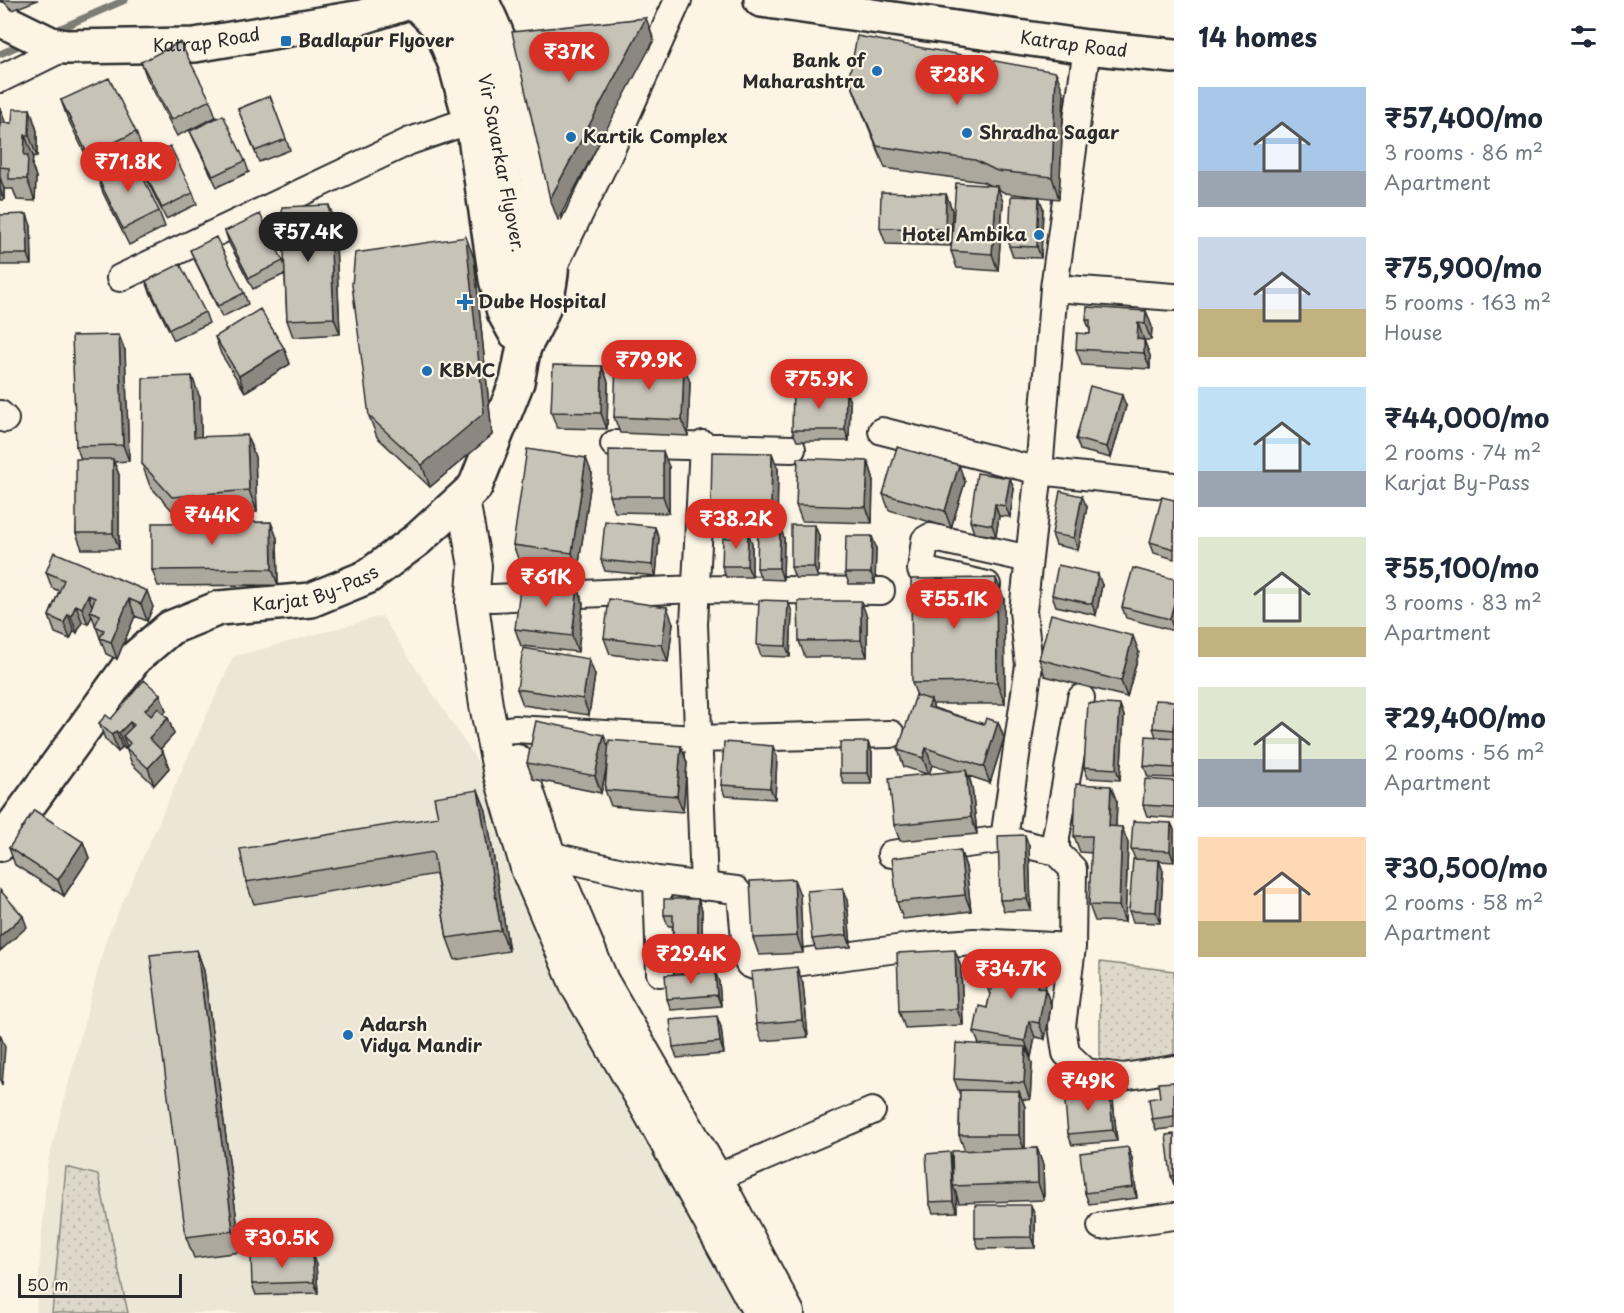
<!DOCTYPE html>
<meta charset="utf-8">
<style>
:root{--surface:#fff;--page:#f2f2f3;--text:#1f2937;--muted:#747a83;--accent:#d93025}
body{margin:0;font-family:"Playpen Sans",sans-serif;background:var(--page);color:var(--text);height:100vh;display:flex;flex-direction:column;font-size:22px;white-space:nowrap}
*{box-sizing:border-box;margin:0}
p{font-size:20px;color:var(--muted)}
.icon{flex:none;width:33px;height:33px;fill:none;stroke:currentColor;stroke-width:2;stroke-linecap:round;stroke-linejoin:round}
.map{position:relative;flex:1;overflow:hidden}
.sheet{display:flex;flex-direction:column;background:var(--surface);width:450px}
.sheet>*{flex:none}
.scale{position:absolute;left:18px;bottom:15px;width:164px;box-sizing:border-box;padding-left:6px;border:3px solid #2b2b2b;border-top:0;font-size:16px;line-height:21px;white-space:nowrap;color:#2b2b2b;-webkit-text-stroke:4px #fcf5e5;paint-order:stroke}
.price{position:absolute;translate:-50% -51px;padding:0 14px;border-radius:21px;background:var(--accent);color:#fff;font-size:20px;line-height:39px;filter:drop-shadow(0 2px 3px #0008)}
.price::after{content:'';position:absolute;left:50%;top:36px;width:18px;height:14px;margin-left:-9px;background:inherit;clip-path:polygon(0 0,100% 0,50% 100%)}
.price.current{background:#222;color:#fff}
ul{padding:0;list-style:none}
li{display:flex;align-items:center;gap:18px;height:150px;padding:0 24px}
li span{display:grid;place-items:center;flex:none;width:168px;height:120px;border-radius:0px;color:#555}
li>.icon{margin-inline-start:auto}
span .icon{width:72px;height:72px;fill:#fffc;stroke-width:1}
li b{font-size:26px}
h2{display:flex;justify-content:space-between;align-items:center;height:72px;padding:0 24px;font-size:26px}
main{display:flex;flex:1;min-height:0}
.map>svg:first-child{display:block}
.built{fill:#ece6d7}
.grass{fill:url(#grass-dots);stroke:#84827a;stroke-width:1.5}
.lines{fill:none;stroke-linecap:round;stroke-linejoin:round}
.stream{stroke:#7d7b74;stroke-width:7}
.minor-casing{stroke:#2b2b2b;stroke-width:30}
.tertiary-casing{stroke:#2b2b2b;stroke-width:36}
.secondary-casing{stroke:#2b2b2b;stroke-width:38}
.minor{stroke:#fcf5e5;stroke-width:26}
.tertiary{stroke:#fcf5e5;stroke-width:32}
.secondary{stroke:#fcf5e5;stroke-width:33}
.wall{fill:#aca89d;stroke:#2b2b2b;stroke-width:1.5;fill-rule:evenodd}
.shaded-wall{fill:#8c8880;stroke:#2b2b2b;stroke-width:1.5}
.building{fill:#c8c3b7;stroke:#2b2b2b;stroke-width:1.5}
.poi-dot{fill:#1f6fb2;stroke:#fcf5e5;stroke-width:2}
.labels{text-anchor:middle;stroke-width:4.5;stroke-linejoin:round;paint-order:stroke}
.street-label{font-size:18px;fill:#2b2b2b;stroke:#fcf5e5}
.poi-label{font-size:18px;font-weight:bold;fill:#2b2b2b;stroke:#fcf5e5;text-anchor:start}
</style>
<main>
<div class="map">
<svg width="1174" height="1313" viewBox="0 0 1174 1313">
<defs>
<pattern id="grass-dots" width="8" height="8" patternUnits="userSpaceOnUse" patternTransform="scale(1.5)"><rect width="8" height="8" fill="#ded8ca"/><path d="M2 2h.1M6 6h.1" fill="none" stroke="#bfbaae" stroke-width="1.8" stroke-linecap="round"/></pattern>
</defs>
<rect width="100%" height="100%" fill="#fcf5e5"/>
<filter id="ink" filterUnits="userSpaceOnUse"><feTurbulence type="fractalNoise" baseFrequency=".0167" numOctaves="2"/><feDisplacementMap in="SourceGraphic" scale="12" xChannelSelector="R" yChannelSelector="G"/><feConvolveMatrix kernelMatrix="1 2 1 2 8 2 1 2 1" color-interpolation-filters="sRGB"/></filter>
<g filter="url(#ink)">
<path class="built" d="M382 616 528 839 745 1313H36L47 1166 106 939 233 657Z"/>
<path class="grass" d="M1100 962 1174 971V1060L1100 1064Z
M66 1167 98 1175 128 1313H52Z"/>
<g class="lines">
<path class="stream" d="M52 32 125 0
M0 54 25 43"/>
<g class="minor-casing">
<path id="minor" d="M0 79 65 47
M552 270 609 154 678 0
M120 278 410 141 471 120
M1054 288 1174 297
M0 414 5 419
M882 431 1039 471 1174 486
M614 444 792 449
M703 444 694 624 704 887
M987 585 921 570 925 540 930 537 1029 559
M492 598 696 589 881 591
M1081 698 1056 837V852L1073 869 1072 947 1062 1026 1066 1053 1086 1072 1123 1077 1174 1069
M507 730 514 729 698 739 891 734
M1004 839 1029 665 1023 611 1039 471 1054 288 1087 47
M891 854 1004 839 1056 852
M534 859 549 855 657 880 736 890 741 896 747 960 749 964 759 968 911 947 974 942 1072 947
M657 880 660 973
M716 1178 872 1111
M1101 1226 1174 1216"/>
</g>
<g class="tertiary-casing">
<path id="tertiary" d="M463 500 475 566 472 604 486 705 500 774 528 871 577 986 648 1109 760 1313
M517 761 549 855 602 981 716 1178 788 1313"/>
</g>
<g class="secondary-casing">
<g id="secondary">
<path d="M481 0C516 69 534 147 545 223 547 239 553 257 551 273 548 302 539 320 525 345"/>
<path id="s1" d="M761 0 1087 47 1174 56"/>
<path d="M420 7 441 28 456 66 475 137 496 279 504 312 515 332"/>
<path id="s2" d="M0 19 51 44 65 47 195 45 362 17 415 0"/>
<path id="s3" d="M0 844 135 658 170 628 219 608 311 600 367 577 418 539 475 487 517 382 524 346 521 264 482 61 457 13 446 0"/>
</g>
</g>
<use href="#minor" class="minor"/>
<use href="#tertiary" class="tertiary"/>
<use href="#secondary" class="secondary"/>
</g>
<path class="wall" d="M2 0H38L12 10Z
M141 62 210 100 216 117 177 136 147 78Z
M849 78 1064 94 1059 199 1005 193 998 189 1003 202 998 271 957 268 951 251 991 186 983 182 885 168 857 99Z
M270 96 290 150 259 162 238 109Z
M61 100 136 132 142 149 94 172 67 117Z
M0 108 5 123H12L30 109 37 131V157L33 156 32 166 36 177 35 201 17 200 13 189H4V200H0Z
M190 131 245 161 249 172 217 187 195 142Z
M139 161 193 193 197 204 166 219 143 172Z
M97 176 159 211 165 227 129 245 103 193Z
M946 194 952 210 951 246 886 244 880 228Z
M1039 197 1043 208 1041 258 1013 257 1009 246Z
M0 215 31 226 32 265H0Z
M335 222 340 334 293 337 287 320 285 274 253 289 229 243 225 231 283 261 285 266Z
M190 250 244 293 248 304 222 317 195 261Z
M474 258 492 435 430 487 377 437 369 416Z
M146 281 205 312 209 323 174 340 150 292Z
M1146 311 1152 327 1151 340H1144L1150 356V369L1082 365 1076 349 1090 334V331L1086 320Z
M215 337 284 348 290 364 245 392 221 354Z
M125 351 129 461 114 462 119 475V549H82L76 533 81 459 76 446Z
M602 366 608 382 607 429 557 428 551 412Z
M690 382 688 436 620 433 614 417Z
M846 391 850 402 849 441H797L792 430Z
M200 398 201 437 255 457 257 512 179 518 150 486 142 464Z
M1126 406 1111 458 1080 450 1076 439Z
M868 461 873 477 872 523 802 521 796 505Z
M669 467V513L615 512 609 496Z
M778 469 777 523H717L711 506Z
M592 474 578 570 519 561 513 545Z
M965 482 951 528 889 510 883 494Z
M1014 489 1010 517 999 516 996 536 974 533 970 521Z
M1174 500V559L1154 553 1150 542Z
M1087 507 1078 550 1056 545 1052 534Z
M780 527 784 538 783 580 761 579 757 568Z
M819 536 818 578H795L791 567Z
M277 538 278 585 158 586 152 570Z
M659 538 656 576 605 571 601 560Z
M735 538 752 543V577H726L722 566Z
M876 547 875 584H849L845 573Z
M46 572 153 607 147 621 135 616 117 659 106 654 92 616 88 624 82 622 77 633 74 631 70 639 55 633 49 616 59 591 52 588Z
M1174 579V631L1126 618 1122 607Z
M1102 585 1096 615 1056 606 1052 595Z
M578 587 583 603 578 652 521 646 515 629Z
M1004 599 1005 704H932L934 708 984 724 998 722 1004 738 990 783 969 776 972 787 977 834 900 841 894 825 927 774 904 767 898 750 917 696 912 683ZM932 765 953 772 929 774Z
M792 612 790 657 761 656 757 645Z
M867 617V657H805L799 641Z
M673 623 668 662 610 654 604 638Z
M1139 652 1127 697 1045 676 1039 659Z
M595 675 589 715 523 705 517 689Z
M160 694 166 711 163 713 168 718 174 734 160 749 163 752 169 768 154 785 132 764 126 748 125 749 122 747 118 752 105 739 99 723 111 719Z
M1174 701V778L1148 777 1144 766 1156 737 1153 728Z
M1120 705 1124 716 1120 780 1088 778 1084 767Z
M681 746 687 763 683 812 611 806 605 790 607 765 601 793 533 779 527 763 609 747Z
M872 753V784H844L840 773Z
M777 757 775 799 725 796 721 785Z
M1174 781V818L1147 816 1143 805Z
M478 790 486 811 509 951 455 960 447 938 436 874 254 904 246 882 438 817Z
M1117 802 1116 827 1128 843 1125 922 1095 921 1089 905 1092 853 1080 852 1074 836Z
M1171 823 1174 830V862L1159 861 1163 871 1160 923 1133 922 1129 911 1135 859 1131 849Z
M83 842 89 858 64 896 15 865 9 848Z
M1029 846 1031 910 1004 911 1000 900Z
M960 850 966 867 971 911 903 919 897 902Z
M843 888 847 899 851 947 816 950 812 939Z
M800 895 803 953 759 955 753 938Z
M698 899 702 910V964H668L664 953 673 937V926H668L664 915Z
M197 950 204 971 241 1252 194 1258 186 1237Z
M1040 966 1046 983 1045 989 1051 1005 1045 1039 1035 1037 1031 1057H1030L1032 1063 1030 1100 1022 1099 1025 1107V1149L1037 1148 1043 1165 1044 1200 959 1203 956 1193 957 1212 933 1213 929 1202 952 1157 965 1151 959 1135 960 1095 954 1079 979 1044 974 1032 987 1008 990 995 984 979Z
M961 967 963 1025 905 1028 899 1011Z
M719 982 721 1006 671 1010 667 999Z
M803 984 808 1037 762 1041 756 1024Z
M721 1027 724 1054 677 1058 673 1047Z
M1174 1082V1128L1156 1130 1152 1119 1160 1097Z
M1109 1089 1113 1100 1117 1141 1072 1145 1068 1134Z
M1174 1134V1185L1171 1176Z
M1132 1158 1137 1198 1089 1204 1085 1193Z
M1035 1216V1248L979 1249 975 1238Z
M316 1265 318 1293 256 1295 252 1284Z"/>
<path class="shaded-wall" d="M646 18 654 40 558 220 550 199Z
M1056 72 1064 94 1059 199 1052 177Z
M0 108 8 130 0 124Z
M30 109 37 131V157L29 135Z
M25 135 33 156 32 166 36 177 35 201 27 179 24 155Z
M0 177 4 189V200L0 189Z
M997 186 1003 202 998 271 992 254Z
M946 194 952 210 951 246 945 229Z
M1039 197 1043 208 1041 258 1037 247Z
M329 205 335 222 340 334 334 318Z
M27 214 31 226 32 265 28 254Z
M466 237 474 258 492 435 430 487 422 465Z
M1146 311 1152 327 1151 340 1145 324Z
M1138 323 1144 340 1137 339Z
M119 335 125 351 129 461 123 445Z
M1144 340 1150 356V369L1144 353Z
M284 348 290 364 245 392 239 376Z
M684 365 690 382 688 436 682 420Z
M602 366 608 382 607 429 601 413Z
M192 376 200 398 202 458 194 437Z
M846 391 850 402 849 441 845 430Z
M1122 395 1126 406 1111 458 1107 447Z
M247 435 255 457 257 512 249 490Z
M663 451 669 467V513L663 496Z
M772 453 778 469 777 523 771 507Z
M586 458 592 474 578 570 572 553Z
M113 459 119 475V549L113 533Z
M868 461 873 477 872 523 866 507Z
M959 465 965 482 951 528 945 511Z
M1010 478 1014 489 1010 517 1005 506Z
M1082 496 1087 507 1078 550 1074 538Z
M995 504 999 516 996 536 992 525Z
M271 522 277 538 278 585 272 569Z
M815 525 819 536 818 578 814 567Z
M655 527 659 538 656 576 652 565Z
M780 527 784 538 783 580 779 568Z
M748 532 752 543V577L747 566Z
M872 536 876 547 875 584 871 573Z
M1098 574 1102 585 1096 615 1092 604Z
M996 578 1004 599 1005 704 997 682Z
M578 587 583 603 578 652 572 636Z
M147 591 153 607 147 621 141 604Z
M88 595 94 611H90L92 616 88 624 82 608Z
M129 599 135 616 117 659 111 642Z
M788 601 792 612 790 657 786 646Z
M861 601 867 617V657L861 640Z
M1174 603V631L1170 619Z
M76 605 82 622 77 633 71 616Z
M667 607 673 623 668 662 662 645Z
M68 614 74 631 70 639 64 623Z
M1133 636 1139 652 1127 697 1121 681Z
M589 659 595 675 589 715 583 699Z
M160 694 166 711 151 727 145 710Z
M931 700 937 717 928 707Z
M1120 705 1124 716 1120 780 1116 769Z
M168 718 174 734 155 755 149 738Z
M130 722 136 738 123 736 127 747 125 749 119 733Z
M998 722 1004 738 990 783 984 767Z
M116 731 122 747 118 752 112 735Z
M604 735 610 751 601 793 595 776Z
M868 742 872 753V784L868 773Z
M681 746 687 763 683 812 677 796Z
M773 746 777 757 775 799 770 788Z
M926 748 932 765 929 775 923 758Z
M163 752 169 768 154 785 148 768Z
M966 770 972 787 977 834 971 817Z
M1111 786 1117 802 1115 843 1109 826Z
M478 790 486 811 509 951 501 930Z
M1171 823 1174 830V862L1170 851Z
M1122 827 1128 843 1125 922 1119 906Z
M1025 835 1029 846 1031 910 1027 899Z
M83 842 89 858 64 896 58 880Z
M960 850 966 867 971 911 965 895Z
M1159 860 1163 871 1160 923 1156 912Z
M794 879 800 895 803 953 797 936Z
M843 888 847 899 851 947 847 935Z
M698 899 702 910V964L698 953Z
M23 916 27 927 0 951V936Z
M197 950 204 971 241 1252 233 1231Z
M955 950 961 967 963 1025 957 1009Z
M1040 966 1046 983 1044 998 1045 989 1051 1005 1045 1039 1039 1023 1037 987Z
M797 967 803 984 808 1037 802 1020Z
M715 971 719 982 721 1006 717 995Z
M717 1016 721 1027 724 1054 720 1042Z
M1029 1021 1035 1037 1031 1057 1025 1041Z
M0 1034 5 1047 2 1086 0 1079Z
M1026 1047 1032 1063 1030 1100 1024 1083Z
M1109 1089 1113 1100 1117 1141 1113 1130Z
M1019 1091 1025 1107V1152L1019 1135Z
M1128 1147 1132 1158 1137 1198 1133 1187Z
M1037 1148 1043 1165 1044 1200 1038 1183Z
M950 1152 954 1164 953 1186 956 1193 957 1212 953 1201Z
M1031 1205 1035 1216V1248L1031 1237Z
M312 1254 316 1265 318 1293 314 1282Z"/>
<path class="building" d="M646 18 550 199 512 32Z
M857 36 1056 72 1052 177 997 171 975 160 877 146 849 78Z
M180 42 210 100 171 120 141 62Z
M109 78 136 132 88 155 61 100Z
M270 96 286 139 255 151 238 109Z
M13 109H30L29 135H25L24 155H28L27 179H9V168L0 167V123H12Z
M223 115 245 161 213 176 190 131Z
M170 146 193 193 162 208 139 161Z
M134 158 159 211 123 229 97 176Z
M956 183 997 186 992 254 951 251Z
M881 192 946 194 945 229 880 228Z
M1011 196 1039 197 1037 247 1009 246Z
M329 205 334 318 287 320 282 207Z
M27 214 28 254H0V215Z
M260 214 283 261 249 278 225 231Z
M216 237 244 293 218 306 190 250Z
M466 237 484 413 422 465 369 416 352 285 355 253Z
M180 264 205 312 170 329 146 281Z
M1087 307 1146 311 1145 324 1138 323 1137 339 1144 340V353L1076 349 1077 333 1090 334V320H1086Z
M260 309 284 348 239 376 215 337Z
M119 335 123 445 76 446 72 336Z
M616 363 684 365 682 420 614 417Z
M553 365 602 366 601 413 551 412Z
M192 376 194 437 247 435 249 490 172 497 142 464 143 378Z
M1090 386 1122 395 1107 447 1076 439Z
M793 390 846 391 845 430H792Z
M897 447 959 465 945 511 883 494Z
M527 449 586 458 572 553 513 545Z
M609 450 663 451V496H609Z
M712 452 772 453 771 507 711 506Z
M798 458 868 461 866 507 796 505Z
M76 459H113V533H76Z
M977 473 1010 478 1005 506 995 504 992 525 970 521Z
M1060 491 1082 496 1074 538 1052 534Z
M1162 497 1174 500V549L1150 542Z
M605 521 655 527 652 565 601 560Z
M271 522 272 569 152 570V523Z
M791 525H815L814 567H791Z
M758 526 780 527 779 568H757Z
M735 532H748L747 566H722L723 538H735Z
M846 536H872L871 573H845Z
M54 552 147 591 141 604 129 599 111 642 100 638 104 630 95 626 100 615 90 611 95 598 88 595 82 608 76 605 71 616 68 614 64 623 49 616 64 580 46 572Z
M1058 565 1098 574 1092 604 1052 595Z
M1133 568 1174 579V603L1170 619 1122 607Z
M996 578 997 682 912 683 911 579Z
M521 580 578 587 572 636 515 629Z
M609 599 667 607 662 645 604 638Z
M759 600 788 601 786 646 757 645Z
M798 601H861V640L799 641Z
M1051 614 1133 636 1121 681 1039 659Z
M523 648 589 659 583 699 517 689Z
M144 680 160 694 145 710 151 716 158 708 168 718 149 738 163 752 148 768 126 748 130 743 123 736 134 725 130 722 119 733 116 731 112 735 99 723 106 715 111 719Z
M916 695 931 700 928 707 984 724 986 718 998 722 984 767 926 748 923 758 898 750Z
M1155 700 1174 701V730L1153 728Z
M1088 703 1120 705 1116 769 1084 767Z
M536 721 604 735 595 776 527 763Z
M1146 736 1174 738V768L1144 766Z
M609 740 681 746 677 796 605 790Z
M724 742 773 746 770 788 721 785Z
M840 742H868V773H840Z
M966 770 971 817 894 825 889 778Z
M1145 779 1174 781V807L1143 805Z
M1076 784 1111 786 1109 826 1122 827 1119 906 1089 905 1092 836H1074Z
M478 790 501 930 447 938 433 852 246 882 240 849 438 817 434 797Z
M34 810 83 842 58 880 9 848Z
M1133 821 1171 823 1170 851 1131 849Z
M1025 835 1027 899 1000 900 998 836Z
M960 850 965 895 897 902 892 858Z
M1133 859 1159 860 1156 912 1129 911Z
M794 879 797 936 753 938 750 881Z
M843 888 847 935 812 939 807 891Z
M0 890 23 916 0 936Z
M664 899H698V953H664V937H673V915H664Z
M197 950 233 1231 186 1237 150 955Z
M955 950 957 1009 899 1011 897 953Z
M988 957 1040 966 1037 987 1045 989 1039 1023 1029 1021 1025 1041 974 1032 979 1006 987 1008 993 980 984 979Z
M797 967 802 1020 756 1024 751 972Z
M715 971 717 995 667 999 665 975Z
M717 1016 720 1042 673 1047 670 1020Z
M956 1043 1026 1047 1024 1083 954 1079Z
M1174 1082V1116L1152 1119 1149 1099 1160 1097 1158 1083Z
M1109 1089 1113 1130 1068 1134 1064 1093Z
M960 1090 1019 1091V1135H959Z
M1174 1134V1176H1171L1166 1135Z
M1128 1147 1133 1187 1085 1193 1080 1153Z
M1037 1148 1038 1183 953 1186 952 1151Z
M950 1152 953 1201 929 1202 926 1154Z
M975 1205H1031V1237L975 1238Z
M312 1254 314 1282 252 1284 251 1256Z"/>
</g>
<g class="poi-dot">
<rect x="280" y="35" width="12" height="12" rx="3"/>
<circle cx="877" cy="71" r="6"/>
<circle cx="967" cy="133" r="6"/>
<circle cx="571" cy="137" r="6"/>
<circle cx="1039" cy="235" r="6"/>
<path d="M462 293h6v6h6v6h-6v6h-6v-6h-6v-6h6z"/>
<circle cx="427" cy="371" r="6"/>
<circle cx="348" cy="1035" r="6"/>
</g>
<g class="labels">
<g class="street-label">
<text dy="6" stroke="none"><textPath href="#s2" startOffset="213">Katrap Road</textPath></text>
<text dy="6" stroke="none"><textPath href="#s1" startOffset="316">Katrap Road</textPath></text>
<text transform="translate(501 163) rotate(79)" y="6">Vir Savarkar Flyover.</text>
<text dy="6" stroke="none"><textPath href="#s3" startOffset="428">Karjat By-Pass</textPath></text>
</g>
<g class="poi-label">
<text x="298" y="47">Badlapur Flyover</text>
<text x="865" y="67" text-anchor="end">Bank of<tspan x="865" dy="21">Maharashtra</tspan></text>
<text x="979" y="139">Shradha Sagar</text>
<text x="583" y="143">Kartik Complex</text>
<text x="1027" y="241" text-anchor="end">Hotel Ambika</text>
<text x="478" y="308">Dube Hospital</text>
<text x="439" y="377">KBMC</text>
<text x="360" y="1031">Adarsh<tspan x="360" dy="21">Vidya Mandir</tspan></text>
</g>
</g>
</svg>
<div class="scale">50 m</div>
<b class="price" style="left:569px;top:83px">₹37K</b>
<b class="price" style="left:957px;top:106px">₹28K</b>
<b class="price" style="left:128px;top:193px">₹71.8K</b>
<b class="price current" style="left:308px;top:263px">₹57.4K</b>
<b class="price" style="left:649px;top:391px">₹79.9K</b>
<b class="price" style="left:819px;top:410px">₹75.9K</b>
<b class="price" style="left:212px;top:546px">₹44K</b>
<b class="price" style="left:736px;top:550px">₹38.2K</b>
<b class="price" style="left:546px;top:608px">₹61K</b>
<b class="price" style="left:954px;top:630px">₹55.1K</b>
<b class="price" style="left:691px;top:985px">₹29.4K</b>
<b class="price" style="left:1011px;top:1000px">₹34.7K</b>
<b class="price" style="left:1088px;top:1112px">₹49K</b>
<b class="price" style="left:282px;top:1269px">₹30.5K</b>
</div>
<section class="sheet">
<h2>14 homes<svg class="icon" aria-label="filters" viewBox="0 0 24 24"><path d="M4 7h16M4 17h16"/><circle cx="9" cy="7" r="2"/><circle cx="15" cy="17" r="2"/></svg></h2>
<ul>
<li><span style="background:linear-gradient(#a9c7e8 70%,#9aa5b1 0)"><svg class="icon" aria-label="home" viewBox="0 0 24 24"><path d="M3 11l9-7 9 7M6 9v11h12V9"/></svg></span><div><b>₹57,400/mo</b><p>3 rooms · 86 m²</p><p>Apartment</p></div></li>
<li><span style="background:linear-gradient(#c9d6e8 60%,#c2b280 0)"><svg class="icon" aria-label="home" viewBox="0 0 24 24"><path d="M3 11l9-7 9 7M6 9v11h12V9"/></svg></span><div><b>₹75,900/mo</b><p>5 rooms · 163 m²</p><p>House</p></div></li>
<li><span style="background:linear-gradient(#bfe0f5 70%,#9aa5b1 0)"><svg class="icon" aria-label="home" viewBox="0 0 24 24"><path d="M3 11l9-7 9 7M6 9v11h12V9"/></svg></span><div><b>₹44,000/mo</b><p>2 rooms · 74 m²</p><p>Karjat By-Pass</p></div></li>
<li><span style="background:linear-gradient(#dfe7d0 75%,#c2b280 0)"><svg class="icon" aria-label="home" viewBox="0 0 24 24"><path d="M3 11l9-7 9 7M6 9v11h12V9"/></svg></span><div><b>₹55,100/mo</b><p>3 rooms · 83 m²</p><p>Apartment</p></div></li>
<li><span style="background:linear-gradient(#dfe7d0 60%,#9aa5b1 0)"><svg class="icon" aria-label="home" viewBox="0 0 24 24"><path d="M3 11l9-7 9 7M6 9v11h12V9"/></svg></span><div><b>₹29,400/mo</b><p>2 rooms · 56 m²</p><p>Apartment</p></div></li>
<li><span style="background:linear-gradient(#ffd9b3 70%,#c2b280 0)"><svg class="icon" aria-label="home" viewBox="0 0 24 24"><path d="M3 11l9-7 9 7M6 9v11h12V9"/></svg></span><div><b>₹30,500/mo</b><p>2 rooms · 58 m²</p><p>Apartment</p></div></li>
</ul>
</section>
</main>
